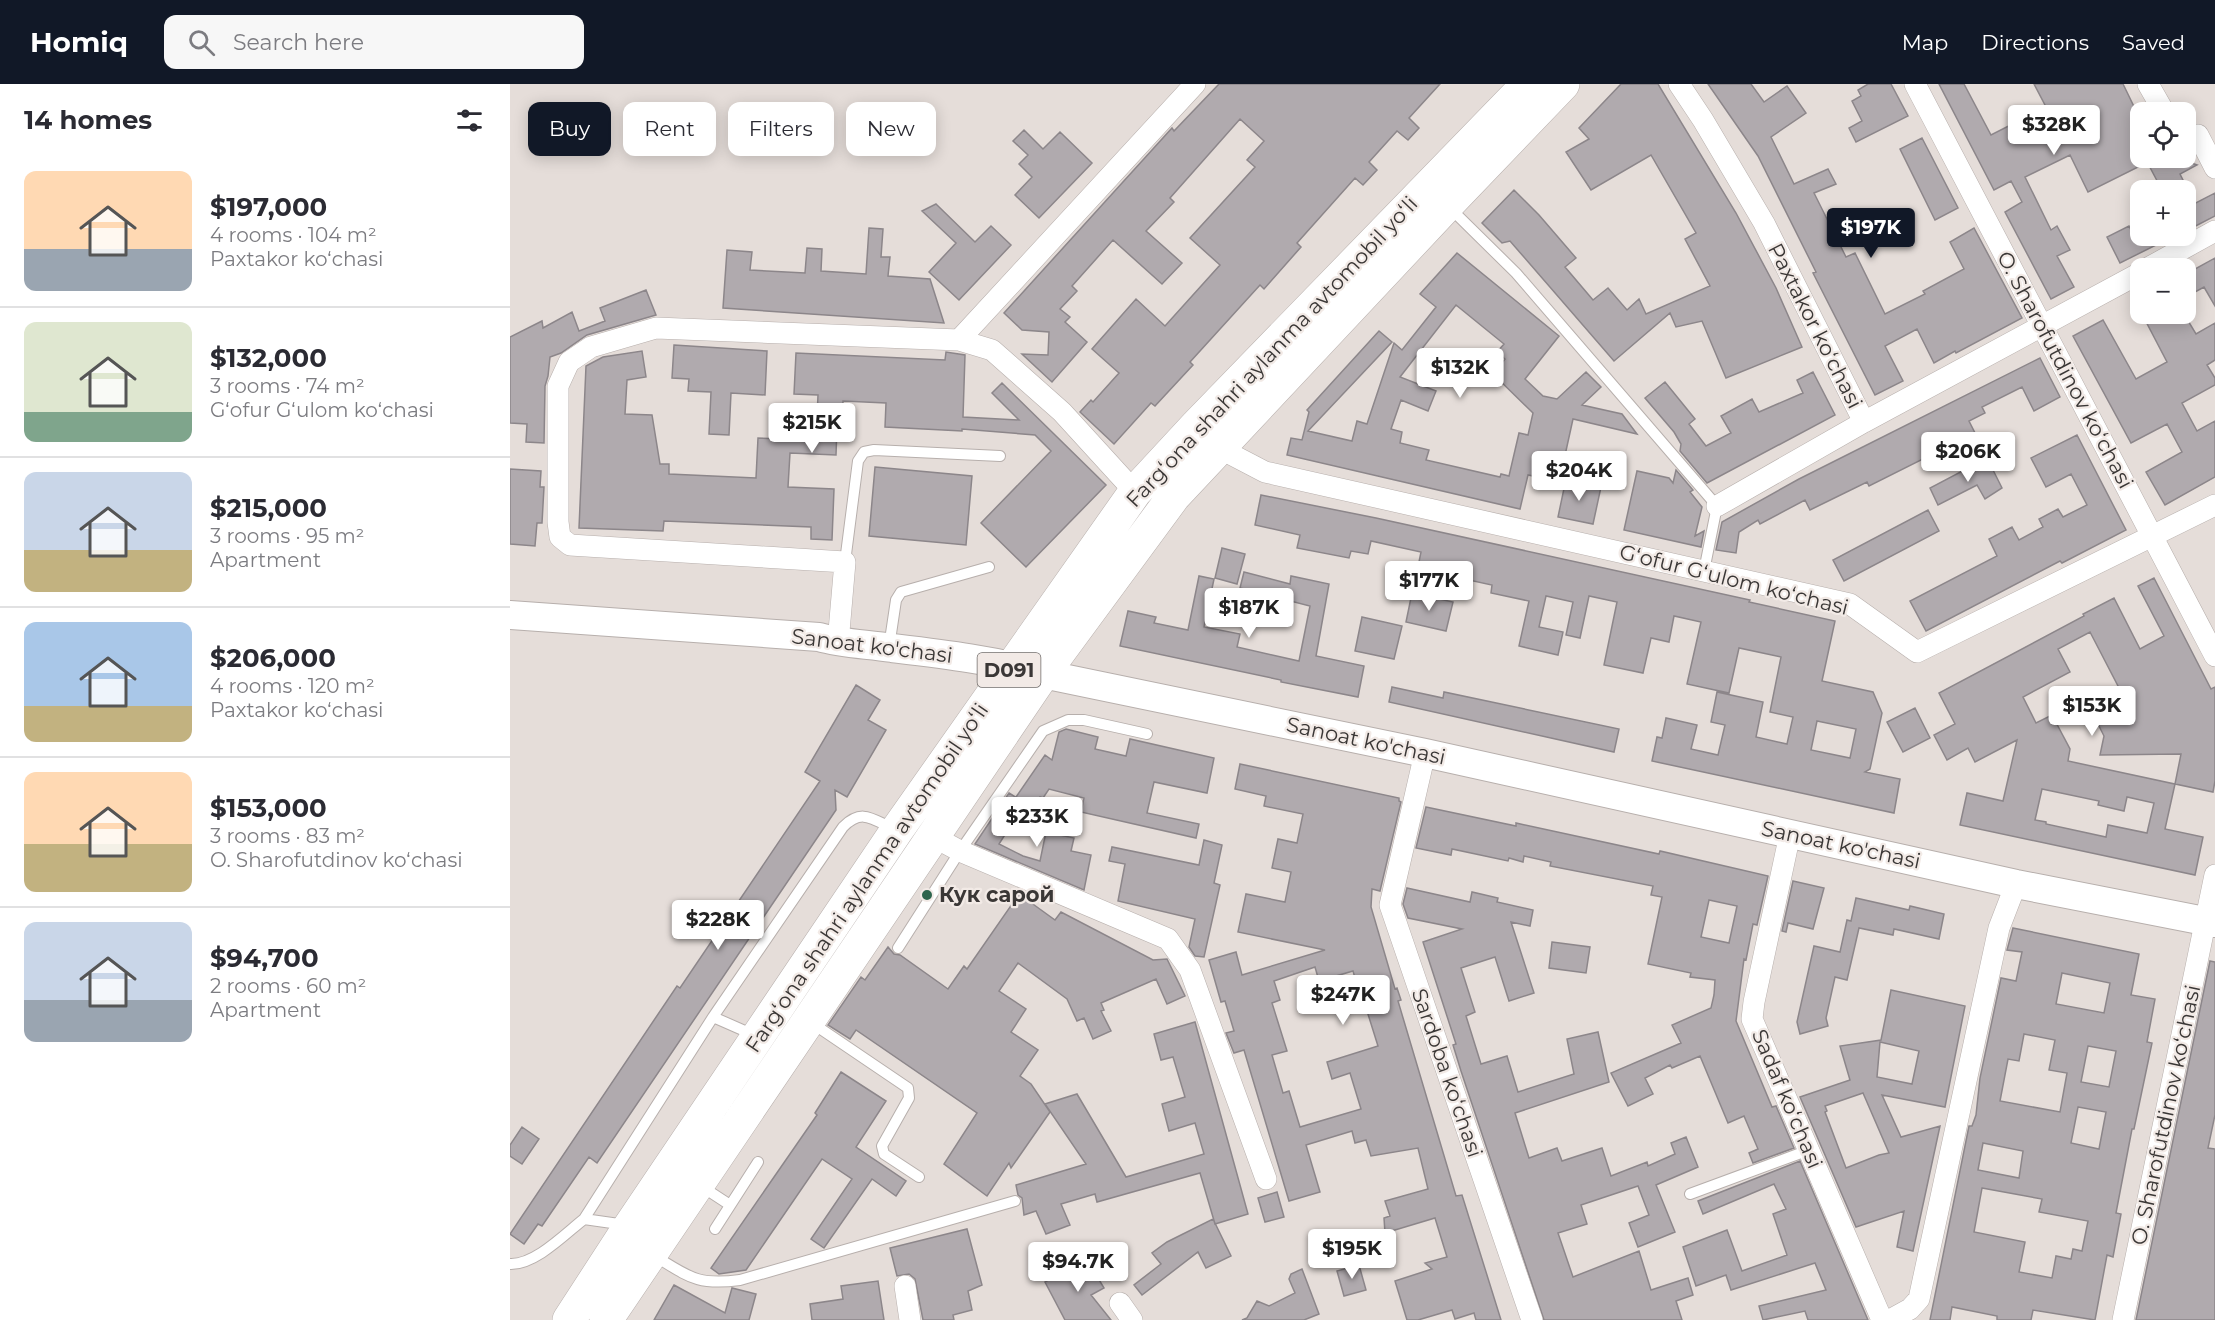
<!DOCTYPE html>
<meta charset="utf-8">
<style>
:root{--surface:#fff;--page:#f7f7f7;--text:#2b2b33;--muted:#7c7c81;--line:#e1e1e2;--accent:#111827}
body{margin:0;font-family:Montserrat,sans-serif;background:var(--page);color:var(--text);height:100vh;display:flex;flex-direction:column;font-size:22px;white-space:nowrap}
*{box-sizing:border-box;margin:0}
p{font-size:20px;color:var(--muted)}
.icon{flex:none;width:33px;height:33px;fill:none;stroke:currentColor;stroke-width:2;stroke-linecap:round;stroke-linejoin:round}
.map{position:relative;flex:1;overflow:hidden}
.details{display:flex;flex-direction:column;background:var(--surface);width:510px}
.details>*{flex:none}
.top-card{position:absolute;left:18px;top:18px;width:570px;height:54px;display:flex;gap:12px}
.tools{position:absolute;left:1620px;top:18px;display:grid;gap:12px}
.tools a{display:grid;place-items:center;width:66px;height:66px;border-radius:12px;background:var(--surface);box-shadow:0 3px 15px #0003;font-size:30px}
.price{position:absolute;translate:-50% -51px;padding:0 14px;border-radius:6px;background:#fff;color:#222;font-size:20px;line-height:39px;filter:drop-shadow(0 2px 3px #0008)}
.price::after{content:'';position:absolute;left:50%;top:36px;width:18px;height:14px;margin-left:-9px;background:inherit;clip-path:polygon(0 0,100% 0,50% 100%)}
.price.on{background:var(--accent);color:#fff}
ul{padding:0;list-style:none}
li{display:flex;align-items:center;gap:18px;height:150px;padding:0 24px}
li+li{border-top:2px solid var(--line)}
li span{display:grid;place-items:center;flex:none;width:168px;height:120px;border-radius:12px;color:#555}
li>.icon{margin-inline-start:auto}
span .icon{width:72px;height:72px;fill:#fffc;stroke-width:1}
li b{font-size:26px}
h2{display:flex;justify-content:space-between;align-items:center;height:72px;padding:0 24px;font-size:26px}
.tag{padding:0 21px;border-radius:12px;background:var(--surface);box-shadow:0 3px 15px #0003;font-size:21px;line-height:54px}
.tag.on{background:var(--accent);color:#fff}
header{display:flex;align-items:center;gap:36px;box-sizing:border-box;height:84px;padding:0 30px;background:var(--accent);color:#fff}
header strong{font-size:28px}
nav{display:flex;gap:33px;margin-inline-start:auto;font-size:21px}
.search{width:420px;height:54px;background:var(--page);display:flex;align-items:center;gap:15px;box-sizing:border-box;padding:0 21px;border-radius:12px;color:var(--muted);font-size:22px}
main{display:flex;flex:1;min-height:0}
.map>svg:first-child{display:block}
.building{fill:#b0aaae;stroke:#8c868a;stroke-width:1.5;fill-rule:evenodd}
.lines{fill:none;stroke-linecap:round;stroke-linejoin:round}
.service-casing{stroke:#b7afac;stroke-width:12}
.minor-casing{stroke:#b7afac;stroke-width:22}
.secondary-casing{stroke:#b7afac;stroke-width:30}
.trunk-casing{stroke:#b7afac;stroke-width:34}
.service{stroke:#fff;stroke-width:10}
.minor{stroke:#fff;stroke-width:21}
.secondary{stroke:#fff;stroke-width:28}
.trunk{stroke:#fff;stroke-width:33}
.poi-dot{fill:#2e654d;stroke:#f2eae6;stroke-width:2}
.labels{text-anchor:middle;stroke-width:4.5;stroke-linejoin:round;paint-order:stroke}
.shield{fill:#f2eae6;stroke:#716d6b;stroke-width:1.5}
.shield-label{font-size:20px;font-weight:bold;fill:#3a3736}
.street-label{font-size:21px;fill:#3a3736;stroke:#f2eae6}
.poi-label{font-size:21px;font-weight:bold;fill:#3a3736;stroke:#f2eae6;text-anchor:start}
</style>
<header>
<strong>Homiq</strong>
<div class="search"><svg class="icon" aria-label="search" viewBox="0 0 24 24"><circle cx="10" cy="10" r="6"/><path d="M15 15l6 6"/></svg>Search here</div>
<nav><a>Map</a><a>Directions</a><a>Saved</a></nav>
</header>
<main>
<section class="details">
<h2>14 homes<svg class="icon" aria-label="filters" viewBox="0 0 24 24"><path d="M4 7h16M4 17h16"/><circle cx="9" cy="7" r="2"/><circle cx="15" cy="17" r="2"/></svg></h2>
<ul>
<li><span style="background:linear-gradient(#ffd9b3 65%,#9aa5b1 0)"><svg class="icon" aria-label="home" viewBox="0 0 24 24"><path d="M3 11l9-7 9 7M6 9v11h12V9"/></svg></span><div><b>$197,000</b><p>4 rooms · 104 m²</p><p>Paxtakor koʻchasi</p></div></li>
<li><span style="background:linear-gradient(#dfe7d0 75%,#7fa58c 0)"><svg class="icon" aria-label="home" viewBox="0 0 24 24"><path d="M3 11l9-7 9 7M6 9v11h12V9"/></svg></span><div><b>$132,000</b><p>3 rooms · 74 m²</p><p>Gʻofur Gʻulom koʻchasi</p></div></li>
<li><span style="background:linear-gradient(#c9d6e8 65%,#c2b280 0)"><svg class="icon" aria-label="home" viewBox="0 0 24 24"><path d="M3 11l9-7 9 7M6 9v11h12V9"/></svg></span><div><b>$215,000</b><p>3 rooms · 95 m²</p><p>Apartment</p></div></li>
<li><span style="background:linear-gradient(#a9c7e8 70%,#c2b280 0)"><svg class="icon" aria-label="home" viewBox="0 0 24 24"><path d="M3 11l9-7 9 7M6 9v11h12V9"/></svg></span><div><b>$206,000</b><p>4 rooms · 120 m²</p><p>Paxtakor koʻchasi</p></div></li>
<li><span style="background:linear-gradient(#ffd9b3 60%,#c2b280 0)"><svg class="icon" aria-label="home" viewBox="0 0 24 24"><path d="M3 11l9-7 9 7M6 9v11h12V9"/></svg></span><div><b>$153,000</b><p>3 rooms · 83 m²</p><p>O. Sharofutdinov koʻchasi</p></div></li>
<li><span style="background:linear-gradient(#c9d6e8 65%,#9aa5b1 0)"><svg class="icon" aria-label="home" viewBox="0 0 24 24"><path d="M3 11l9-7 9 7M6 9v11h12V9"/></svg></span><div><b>$94,700</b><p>2 rooms · 60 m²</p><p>Apartment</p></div></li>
</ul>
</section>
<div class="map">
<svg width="1705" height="1236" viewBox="0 0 1705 1236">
<rect width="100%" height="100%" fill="#e5ddd9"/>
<path class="building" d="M709 0H930L899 34 909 44 898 56 887 47 859 78 867 86 853 101 845 94 787 159 791 163 754 205 750 201 680 278 683 281 645 322 641 319 604 360 570 328 581 316 583 318 609 289 582 265 626 215 655 242 710 181 680 154 745 83 737 76 754 57 730 35 660 114 664 118 636 147 672 179 652 200 603 156 562 202 567 207 550 225 560 233 555 238 577 258 542 298 512 270 538 271 539 248 512 246 494 229 662 44 664 47Z
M1111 0H1148L1226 129 1266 204 1292 263 1216 294 1192 237 1166 243 1160 229 1104 277 1000 157 992 159 972 139 1004 106 1029 131 1066 174 1055 183 1083 216 1098 204 1117 226 1129 215 1136 230 1200 202 1175 155 1186 149 1141 71 1081 106 1056 68 1079 55 1069 44Z
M1198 0H1241L1254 18 1277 2 1296 29 1261 53 1284 100 1318 85 1326 100 1304 109 1336 173 1345 169 1375 230 1415 210 1413 207 1454 185 1440 158 1464 144 1512 234 1446 269 1445 267 1424 279 1407 245 1375 262 1393 297 1365 311 1303 189 1306 188 1248 72Z
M1358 0H1381L1398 32 1346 58 1339 44 1352 37 1342 17 1351 12 1348 6Z
M1429 0H1454L1481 51 1536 23 1524 0H1613L1630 35V82L1578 108 1560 71 1515 93 1541 146 1547 142 1560 166 1547 172 1564 203 1541 215 1495 128 1512 118 1501 97 1484 106Z
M514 46 533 65 550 48 582 79 529 134 505 111 522 93 509 80 518 71 503 57Z
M1412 54 1448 124 1425 136 1390 65Z
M1635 74H1667L1687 81 1670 90 1678 106H1652Z
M1705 109V132L1676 147V124Z
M426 120 465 158 481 142 501 161 449 216 419 188 446 159 412 127Z
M1619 142 1624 152H1664L1610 179 1597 153Z
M359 144 373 145 371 173H380L378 192 420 195 434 239 213 224 217 166 242 168 240 186 295 189 297 164 312 165 311 187 356 190Z
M947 169 1049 252 1015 295 1033 312 1047 315 1076 288 1091 303 1072 321 1112 330 1127 350 1063 335 1052 385 1031 380 1028 393 1018 391 1010 425 777 371 781 354 792 356 799 328 797 326 869 247 882 258 798 347 842 357 847 337 857 340 884 259 892 266 926 223 910 210ZM946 221 994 260 987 268 995 275 983 290 1023 329 1018 351 1009 349 999 392 991 390 990 393 916 376 919 366 890 359 892 348 881 345 891 316 918 327 926 307 890 293Z
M1705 174V222L1694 203 1676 213V190Z
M136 206 146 231 77 251 51 269 40 273 38 292 35 302 34 359 16 358 17 340 0 339V253L32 237 33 244 62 228 69 247 95 237 90 224Z
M1632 230H1674L1686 250 1705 239V276L1697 281 1705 294V301L1672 319 1687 347 1705 337V393L1655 421 1636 388 1672 368 1657 340 1621 359 1563 252 1593 236 1626 295 1657 278Z
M164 261 257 267 255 311 221 309 219 351 199 350 201 308 178 307 179 295 162 294Z
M132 267 136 293 117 296 115 330 142 331 150 380H159V390L246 394 248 354 306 356 308 311 284 310 286 269 435 276 436 268 455 271 453 333 509 336 482 309 492 299 596 401 516 483 471 439 541 367 525 351 452 345V347L375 343 376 319 333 317 332 343H327L326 371 280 369 278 403 324 405 322 456 301 455V443L154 437 153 447 69 444 76 282 93 273Z
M1530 274 1550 313 1524 327 1512 303 1472 323 1475 329 1459 337 1465 349 1359 402 1357 398 1300 426 1295 416 1250 440 1248 436 1229 448 1226 469 1206 466 1212 438 1289 395Z
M1303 288 1325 331 1197 399 1170 367 1171 360 1164 348 1135 314 1155 298 1185 335 1179 340 1196 362 1221 349 1211 332 1242 315 1249 328 1293 309 1287 296Z
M1567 351 1616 446 1552 479 1550 477 1416 547 1400 517 1487 472 1479 455 1502 443 1509 456 1533 443 1529 435 1548 425 1553 433 1577 421 1561 390 1536 403 1521 374Z
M1477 374 1492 404 1475 415 1467 401 1428 421 1420 404Z
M365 383 462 392 456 461 359 452Z
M0 385 31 387 30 403H34L32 439H27L25 462 0 460Z
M1166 386 1183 406 1180 408 1192 423 1185 452 1194 447 1191 463 1114 446 1127 387 1159 394 1163 399Z
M1056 395 1091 403 1083 440 1048 433Z
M751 411 866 434 1240 516 1239 518 1325 537 1312 597 1363 608 1372 629 1360 685 1355 688 1390 695 1384 729 1142 677 1147 653 1152 654 1156 634 1187 641 1181 665 1208 671 1215 641 1201 638 1207 608 1253 618 1246 653 1277 660 1283 633 1260 628 1271 573 1229 564 1219 609 1177 600 1191 538 1164 532 1159 558 1141 554 1133 589 1094 581 1107 518 1079 512 1070 554 1056 551 1063 518 1036 512 1029 543 1053 548 1048 571 1009 562 1019 517 981 509 982 501 945 493 946 486 909 478 911 468 861 457 858 470 841 467 839 474 787 464 790 451 745 441ZM1307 637 1346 645 1340 674 1301 666Z
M1418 426 1429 447 1334 497 1323 476Z
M712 464 735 470 727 500 705 494Z
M734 488 780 500 781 492 819 500 806 572 854 582 848 613 771 598V596L610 562 618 527 646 533 644 539 678 546 689 492 704 495 694 543 730 550 727 563 789 577 800 522 730 504Z
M1644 494 1701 605 1705 603V697L1703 708 1665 700 1655 745 1693 753 1685 791 1450 741 1457 709 1493 717 1507 656 1465 678 1458 664 1437 676 1424 651 1445 640 1429 609 1574 532 1573 530 1604 514 1630 565 1654 552 1628 502ZM1580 548 1609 604 1578 620 1594 652 1590 671 1671 670 1665 700 1558 677 1560 665 1542 631 1526 639 1513 613 1560 588 1548 565ZM1532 705 1589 717 1588 721 1614 727 1617 713 1644 719 1637 749 1598 741 1596 753 1536 740V738L1525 736Z
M902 509 943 518 936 547 896 538Z
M852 533 892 542 884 575 845 567Z
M346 601 370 616 358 636 376 646 337 713 325 706 326 726 87 1079 79 1073 32 1142 28 1140 14 1160 0 1150 167 902 170 904 310 697 295 688Z
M882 603 933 614 934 608 1109 645 1104 668 879 618Z
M1405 624 1420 654 1393 668 1377 638Z
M556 645 588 653 585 665 616 672 620 655 704 674 697 709 644 698 637 729 689 740 686 754 571 728 574 714 539 705 533 714 530 713 523 724 506 713 535 671 542 676 549 648Z
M730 680 889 714V717L891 718 870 807 862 805 861 823 885 905 887 904 891 916 888 917 946 1112 952 1111 991 1236H966L964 1229 945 1235 942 1226 908 1236H897L885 1197 922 1185 915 1179 937 1173 925 1134 875 1149 874 1134 880 1132 875 1117 918 1105 908 1064 861 1072 856 1056 845 1059 842 1047 796 1061 810 1108 779 1117 734 966 724 969 716 949 724 947 715 917 711 918 699 876 726 868 732 891 815 866 728 848 736 810 775 818 781 788 762 784 768 755 787 759 793 730 754 722 756 712 725 705ZM805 883 809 897 843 887 851 915 846 916 850 929 857 927 868 962 817 978 822 995 840 989 851 1025 790 1043 779 1007 773 1009 762 971 777 967 762 919 770 916 764 897Z
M499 709 515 719 489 760 513 772 530 777 536 748 564 754 561 767 581 771 574 806 465 760Z
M916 723 1006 742V739L1149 770 1150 767 1258 792 1247 841 1243 840 1236 876 1234 875 1226 937 1262 1023 1266 1022 1284 1064 1243 1079 1239 1069 1248 1065 1234 1032 1218 1039 1190 972 1162 984 1160 981 1135 994 1143 1010 1118 1022 1101 989 1171 959 1162 941 1201 924 1204 911 1205 896 1180 893 1181 889 1138 880 1152 813 1141 811 1143 802 1040 782 1041 778 1014 772 1013 778 999 774 998 777 942 765 941 771 906 764ZM1199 816 1227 822 1219 859 1191 853Z
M694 756 712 761 704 799 710 801 694 873 685 872 679 863 685 835 608 817 615 780 599 777 602 763 689 781Z
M1283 797 1314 804 1303 845 1278 839 1276 848 1272 847Z
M897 804 960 818 962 808 988 814 987 818 1023 826 1020 842 1001 838 1024 909 999 917 985 873 951 884 965 928 956 932 971 980 997 972 1008 1008 1064 990 1057 955 1088 948 1099 998 1005 1029 1019 1074 1047 1064 1052 1077 1092 1064 1101 1092 1137 1078 1138 1082 1165 1070 1161 1059 1176 1053 1188 1083 1146 1101 1165 1148 1128 1163 1119 1139 1139 1131 1128 1102 1071 1121 1077 1140 1048 1149 1063 1193 1129 1167 1141 1206 1178 1194 1183 1211 1166 1217 1172 1236H1034L951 987 943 961 946 960 913 858 952 845 898 834 893 820Z
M509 810 545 836 551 828 643 876 657 875 675 912 657 920 646 895 591 919 594 926 591 927 601 947 583 955 574 934 567 937 557 915 508 879 489 907 516 925 501 948 528 966 510 992 521 1000 540 1028 501 1084 499 1079 477 1112 434 1080 467 1029 346 946 340 955 318 941 351 893 355 896 378 863 384 870 390 871 438 905 454 882 457 885Z
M1346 814 1399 826 1400 822 1434 830 1429 855 1384 845 1383 851 1349 844 1337 896 1325 893 1316 934 1318 942 1290 950 1287 938 1304 862 1330 868 1337 836 1341 837Z
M1503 844 1629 870 1621 911 1645 915 1637 958 1642 959 1624 1045H1622L1606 1129 1611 1130 1603 1173 1597 1171 1585 1236 1523 1226 1521 1236H1487V1232L1442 1223 1440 1236H1420L1459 1042H1462L1466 1031 1470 994 1491 894 1506 897 1512 868 1497 866ZM1552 889 1600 899 1594 929 1546 920ZM1514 950 1545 956 1539 986 1557 989 1550 1028 1490 1017 1498 975 1509 977ZM1578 962 1606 967 1599 1003 1571 998ZM1568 1023 1596 1028 1589 1065 1561 1059ZM1473 1059 1513 1067 1509 1094 1468 1086ZM1472 1104 1532 1115 1529 1128 1578 1137 1572 1167 1563 1165 1561 1175 1546 1172 1542 1194 1509 1188 1515 1158 1464 1148Z
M1042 858 1080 863 1076 889 1039 884Z
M1700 877 1705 878V1031L1698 1064 1705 1065V1236H1626Z
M1381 906 1455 922 1435 1023 1372 1011 1391 1053 1430 1042 1403 1167 1387 1163 1394 1127 1346 1143 1290 1013 1340 996 1330 962 1371 956ZM1370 958 1409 967 1402 1000 1367 993ZM1353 1009 1379 1069 1369 1071 1336 1084 1315 1028 1317 1027 1315 1022Z
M685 938 738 1130 705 1140 690 1089 587 1118 585 1110 551 1120 560 1141 536 1150 526 1127 514 1131 512 1114 508 1111 506 1101 576 1080 535 1020 567 1010 616 1093 694 1070 685 1039 659 1047 652 1020 675 1013 663 973 651 976 644 950Z
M331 988 376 1017 346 1063 396 1097 386 1112 362 1095 314 1164 301 1155 342 1095 312 1075 236 1186 209 1190 201 1184 307 1031 305 1029Z
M12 1043 29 1055 12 1080 0 1072V1061Z
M1290 1077 1358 1236H1298L1295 1227 1253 1236 1249 1222 1316 1206 1305 1179 1221 1206 1216 1191 1186 1202 1173 1163 1217 1146 1232 1187 1277 1171 1263 1130 1276 1125 1264 1100 1193 1130 1188 1117Z
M767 1108 774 1133 755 1138 748 1114Z
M703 1135 721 1172 696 1184 688 1168 632 1211 624 1201 651 1180 642 1169 657 1158Z
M457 1145 472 1201 458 1207 462 1226 443 1231 444 1236H413L405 1195 399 1190 387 1192 380 1164Z
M576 1174 594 1204 581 1211 601 1236H555L535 1198Z
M849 1181 856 1206 834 1212 827 1187Z
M792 1185 809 1230 794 1236H732L737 1234 747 1217 759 1222 785 1209 779 1195 781 1190Z
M368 1197 374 1236H302L300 1220 333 1215 331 1202Z
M164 1201 215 1229 222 1204 246 1210 239 1236H144Z"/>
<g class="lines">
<g class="service-casing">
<path id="service" d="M939 123 1006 189 1207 422 1194 487
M335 478 348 377 354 368 364 366 490 372
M379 563 386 516 391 508 479 483
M388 864 450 767 533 647 558 636H574L637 650
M203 933 244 951
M302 939 398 1004 399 1014 372 1062 374 1070 409 1093
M191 1102 220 1121
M1180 1110 1299 1066
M74 1135 203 933 333 743C352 724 362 735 384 745
M205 1145 248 1078
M143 1171C178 1192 186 1202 230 1196L505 1117
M0 1180C25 1181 55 1150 74 1135L116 1141"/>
</g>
<g class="minor-casing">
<path id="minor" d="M1169 0 1193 36 1254 139 1354 338 1630 189
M1405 0 1705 572
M1638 0 1654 28
M1688 51 1705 84
M1638 184 1705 147
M449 256 685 0
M709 364 755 388 1340 520 1407 568 1705 421
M1207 422 1354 338
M328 559 335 478 60 461 50 453 48 438V302L59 278 81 263 146 244 449 256 482 266 552 328 625 408
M915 669 880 821 1022 1236
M1280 750 1244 918 1242 935 1372 1236
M424 753 450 767 658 855 680 886 756 1095
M395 1202 400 1236
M610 1219 622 1236
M1380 1236 1400 1225 1409 1215 1489 844 1506 800
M1613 1236 1705 791"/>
</g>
<g class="secondary-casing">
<path id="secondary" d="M0 531 309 553C333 560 357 560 382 564 432 570 484 576 533 590L915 669 1506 800 1705 839"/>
</g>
<g class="trunk-casing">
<path id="trunk" d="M59 1236 120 1142 387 746 625 408 687 341 1018 0
M96 1236 533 590 664 412 937 121 1053 0"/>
</g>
<use href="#service" class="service"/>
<use href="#minor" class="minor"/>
<use href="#secondary" class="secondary"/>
<use href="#trunk" class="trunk"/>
</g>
<circle class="poi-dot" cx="417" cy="811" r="6"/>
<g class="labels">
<rect class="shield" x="467.5" y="569" width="63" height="34" rx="4.5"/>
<g class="shield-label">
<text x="499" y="593">D091</text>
</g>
<g class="street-label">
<text transform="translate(1305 242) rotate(63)" y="7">Paxtakor koʻchasi</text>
<text transform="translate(762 268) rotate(-47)" y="7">Fargʻona shahri aylanma avtomobil yoʻli</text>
<text transform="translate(1555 286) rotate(62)" y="7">O. Sharofutdinov koʻchasi</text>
<text transform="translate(1224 496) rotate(14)" y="7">Gʻofur Gʻulom koʻchasi</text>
<text transform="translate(362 562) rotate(7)" y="7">Sanoat ko'chasi</text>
<text transform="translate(856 657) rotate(12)" y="7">Sanoat ko'chasi</text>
<text transform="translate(1331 761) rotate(12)" y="7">Sanoat ko'chasi</text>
<text transform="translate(357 794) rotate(-56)" y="7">Fargʻona shahri aylanma avtomobil yoʻli</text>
<text transform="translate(937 989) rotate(71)" y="7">Sardoba koʻchasi</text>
<text transform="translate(1277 1015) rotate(67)" y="7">Sadaf koʻchasi</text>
<text transform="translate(1656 1031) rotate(-78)" y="7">O. Sharofutdinov koʻchasi</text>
</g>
<g class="poi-label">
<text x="429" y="818">Кук сарой</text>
</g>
</g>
</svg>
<div class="tools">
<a><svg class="icon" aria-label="locate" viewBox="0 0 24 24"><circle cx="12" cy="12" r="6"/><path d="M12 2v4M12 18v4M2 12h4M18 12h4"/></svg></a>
<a>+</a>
<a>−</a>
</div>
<b class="price" style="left:1544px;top:72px">$328K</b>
<b class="price on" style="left:1361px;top:175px">$197K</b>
<b class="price" style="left:950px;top:315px">$132K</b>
<b class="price" style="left:302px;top:370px">$215K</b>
<b class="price" style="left:1458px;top:399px">$206K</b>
<b class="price" style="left:1069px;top:418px">$204K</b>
<b class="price" style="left:919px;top:528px">$177K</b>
<b class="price" style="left:739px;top:555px">$187K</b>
<b class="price" style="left:1582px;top:653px">$153K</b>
<b class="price" style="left:527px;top:764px">$233K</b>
<b class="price" style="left:208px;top:867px">$228K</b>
<b class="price" style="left:833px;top:942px">$247K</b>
<b class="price" style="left:842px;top:1196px">$195K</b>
<b class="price" style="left:568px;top:1209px">$94.7K</b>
<div class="top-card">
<a class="tag on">Buy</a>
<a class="tag">Rent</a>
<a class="tag">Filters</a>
<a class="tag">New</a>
</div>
</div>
</main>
